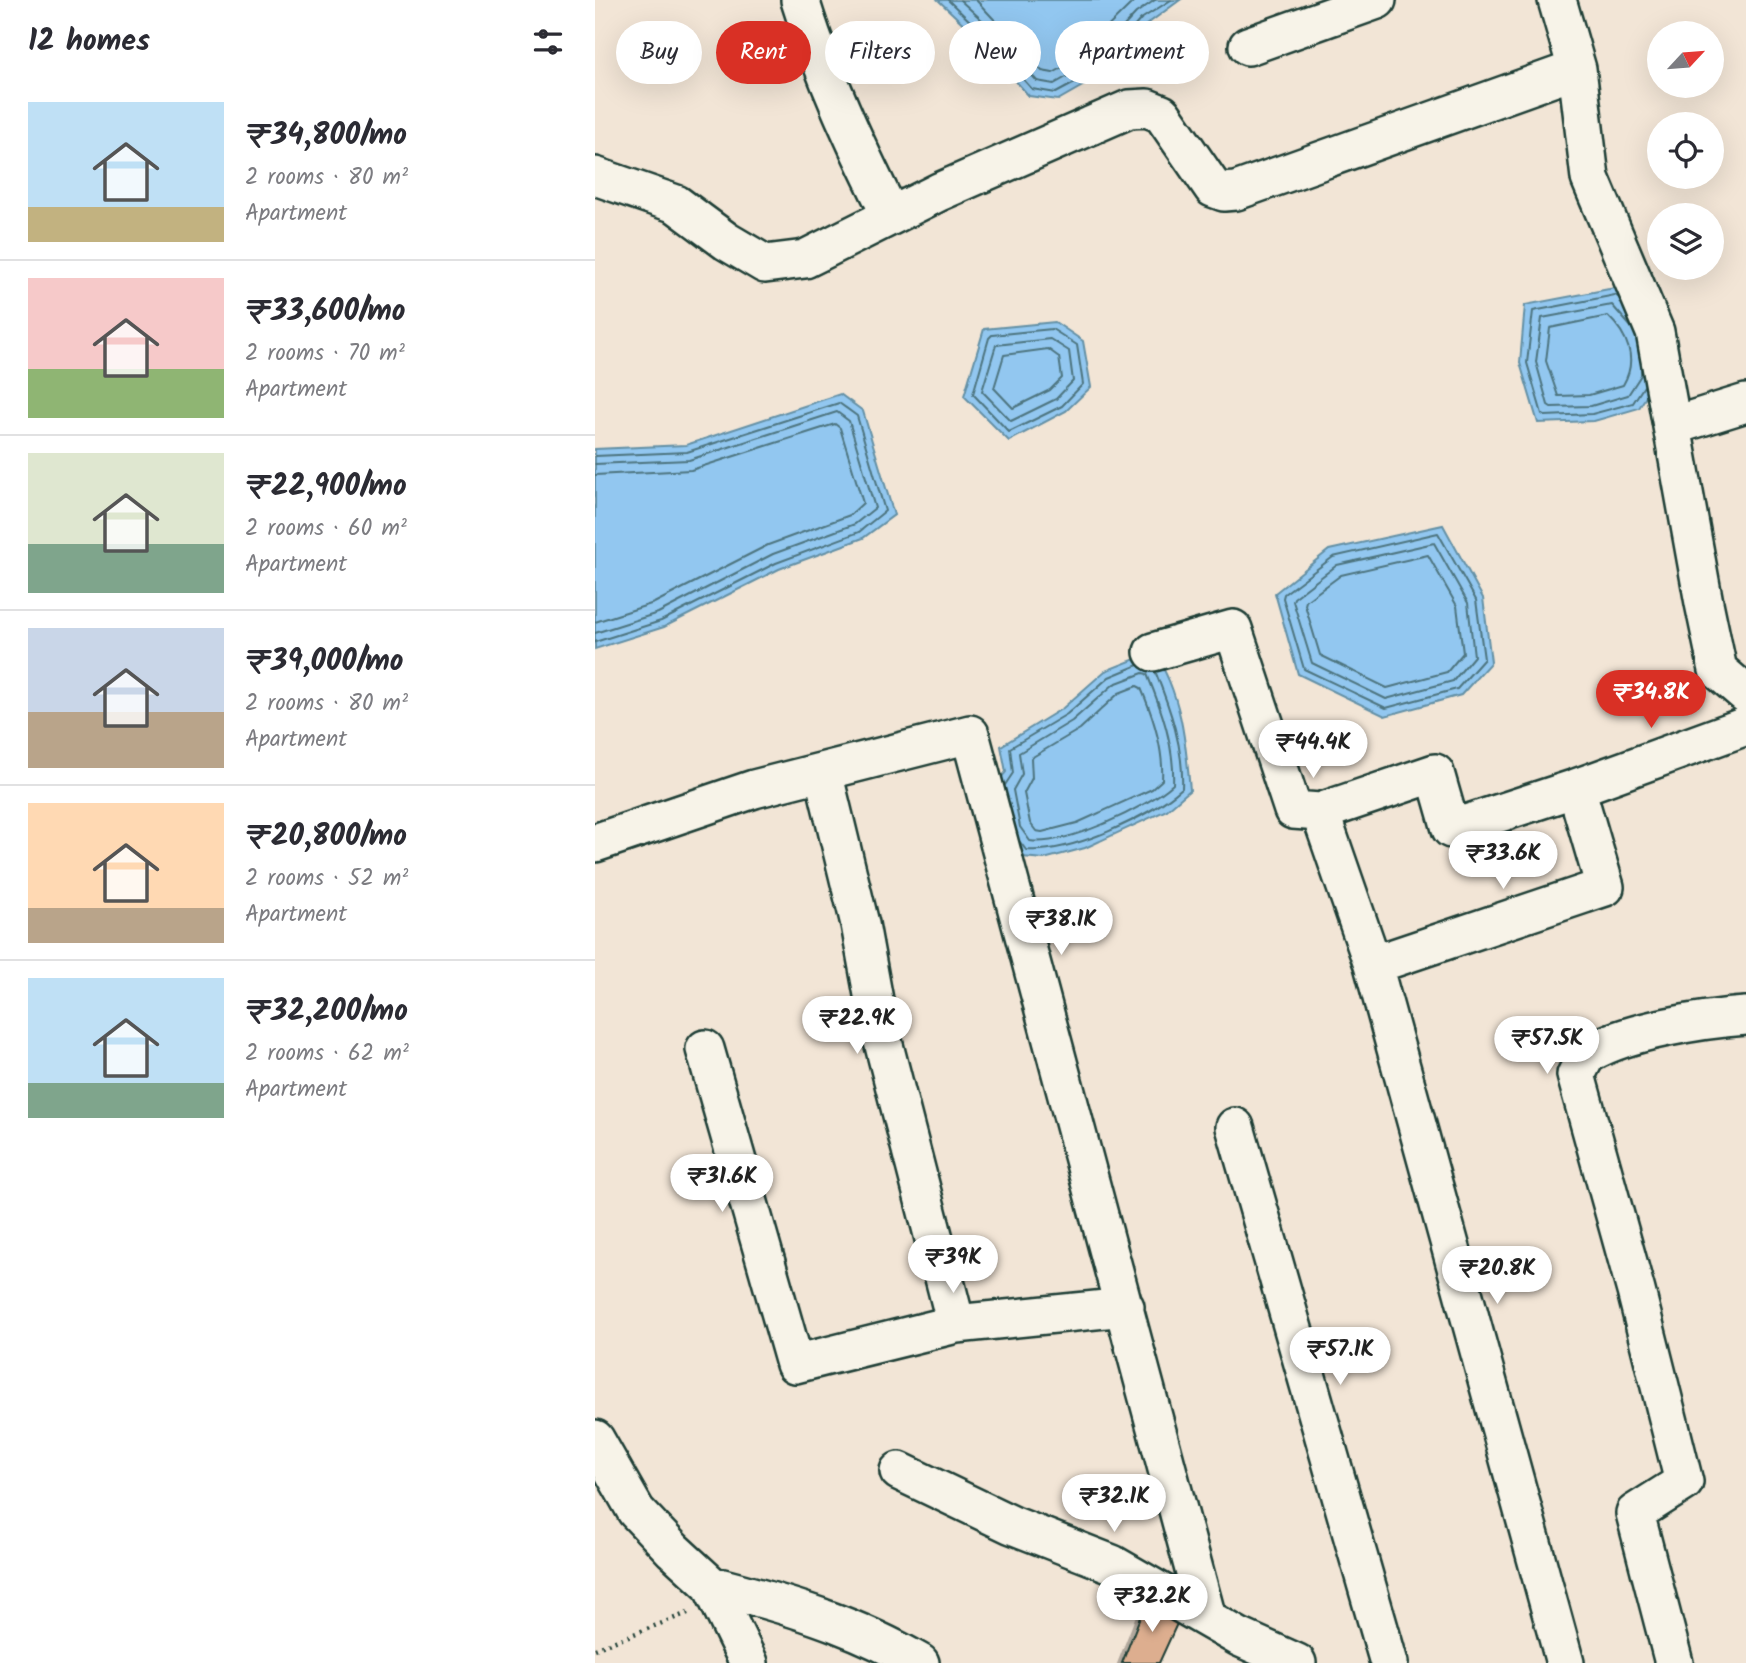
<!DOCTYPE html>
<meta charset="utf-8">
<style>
:root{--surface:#fff;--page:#f2f2f3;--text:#2b2b33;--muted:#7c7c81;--line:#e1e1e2;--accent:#d93025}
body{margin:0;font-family:Kalam,sans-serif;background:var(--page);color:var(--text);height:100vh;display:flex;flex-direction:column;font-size:26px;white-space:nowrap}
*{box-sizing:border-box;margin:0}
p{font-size:23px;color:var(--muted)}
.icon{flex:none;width:38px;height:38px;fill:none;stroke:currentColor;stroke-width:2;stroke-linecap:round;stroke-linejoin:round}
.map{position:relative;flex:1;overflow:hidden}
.details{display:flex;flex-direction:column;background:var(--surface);width:595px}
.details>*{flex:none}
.guide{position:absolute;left:21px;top:21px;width:665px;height:63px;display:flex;gap:14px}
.needle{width:46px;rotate:64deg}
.fabs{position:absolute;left:1052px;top:21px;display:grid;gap:14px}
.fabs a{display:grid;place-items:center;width:77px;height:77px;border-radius:50%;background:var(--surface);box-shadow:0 7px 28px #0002;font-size:35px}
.price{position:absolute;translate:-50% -60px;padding:0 16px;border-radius:24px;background:#fff;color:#222;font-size:23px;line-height:46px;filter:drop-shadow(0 2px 4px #0008)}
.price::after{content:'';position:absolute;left:50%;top:42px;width:21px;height:16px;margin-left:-10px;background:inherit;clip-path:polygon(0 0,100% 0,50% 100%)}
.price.selected{background:var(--accent);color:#fff}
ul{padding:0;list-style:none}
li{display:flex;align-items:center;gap:21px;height:175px;padding:0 28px}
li+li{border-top:2px solid var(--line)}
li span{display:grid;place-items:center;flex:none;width:196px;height:140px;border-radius:0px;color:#555}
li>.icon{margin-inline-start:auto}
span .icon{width:84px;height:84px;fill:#fffc;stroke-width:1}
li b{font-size:30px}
h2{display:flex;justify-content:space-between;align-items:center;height:84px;padding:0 28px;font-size:30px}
.pill{padding:0 24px;border-radius:32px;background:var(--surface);box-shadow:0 7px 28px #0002;font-size:24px;line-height:63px}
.pill.selected{background:var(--accent);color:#fff}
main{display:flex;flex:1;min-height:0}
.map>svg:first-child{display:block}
.water{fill:#92c7f0;stroke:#6490a5;stroke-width:2}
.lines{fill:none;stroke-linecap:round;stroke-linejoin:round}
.shore{stroke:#4d747f;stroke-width:2}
.building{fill:#ddae8f;stroke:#1f3d34;stroke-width:2;filter:url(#shadow)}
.minor-casing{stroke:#1f3d34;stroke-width:42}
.path{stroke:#1f3d34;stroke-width:4.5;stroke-dasharray:2 5;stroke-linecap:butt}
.minor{stroke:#f7f3e8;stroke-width:37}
</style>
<main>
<section class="details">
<h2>12 homes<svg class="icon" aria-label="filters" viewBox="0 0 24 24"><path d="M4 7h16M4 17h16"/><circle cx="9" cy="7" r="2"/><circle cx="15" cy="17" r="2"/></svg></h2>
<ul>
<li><span style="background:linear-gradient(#bfe0f5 75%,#c2b280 0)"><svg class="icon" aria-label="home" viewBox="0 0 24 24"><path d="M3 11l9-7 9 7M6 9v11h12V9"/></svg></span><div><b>₹34,800/mo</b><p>2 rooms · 80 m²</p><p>Apartment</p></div></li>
<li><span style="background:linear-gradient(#f6c9c9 65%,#8fb573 0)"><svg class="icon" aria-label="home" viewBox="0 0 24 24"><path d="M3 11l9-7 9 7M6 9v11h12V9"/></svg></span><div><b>₹33,600/mo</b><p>2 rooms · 70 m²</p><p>Apartment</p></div></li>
<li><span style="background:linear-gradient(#dfe7d0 65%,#7fa58c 0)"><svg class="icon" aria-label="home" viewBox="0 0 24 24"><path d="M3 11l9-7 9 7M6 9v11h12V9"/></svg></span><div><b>₹22,900/mo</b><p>2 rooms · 60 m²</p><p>Apartment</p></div></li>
<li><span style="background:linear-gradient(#c9d6e8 60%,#b9a48a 0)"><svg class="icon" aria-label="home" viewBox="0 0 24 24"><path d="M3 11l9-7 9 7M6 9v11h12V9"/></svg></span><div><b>₹39,000/mo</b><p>2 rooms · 80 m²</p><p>Apartment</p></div></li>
<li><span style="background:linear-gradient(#ffd9b3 75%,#b9a48a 0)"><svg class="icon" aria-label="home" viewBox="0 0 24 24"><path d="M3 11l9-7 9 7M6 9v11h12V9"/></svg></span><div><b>₹20,800/mo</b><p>2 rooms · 52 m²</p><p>Apartment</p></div></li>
<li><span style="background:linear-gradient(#bfe0f5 75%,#7fa58c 0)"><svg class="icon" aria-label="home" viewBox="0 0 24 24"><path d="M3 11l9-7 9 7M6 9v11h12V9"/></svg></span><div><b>₹32,200/mo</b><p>2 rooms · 62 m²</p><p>Apartment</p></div></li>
</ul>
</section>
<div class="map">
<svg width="1151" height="1663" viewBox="0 0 1151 1663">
<defs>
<filter id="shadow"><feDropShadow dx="-6" dy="6" stdDeviation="0" flood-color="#0004"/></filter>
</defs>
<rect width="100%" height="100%" fill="#f2e5d6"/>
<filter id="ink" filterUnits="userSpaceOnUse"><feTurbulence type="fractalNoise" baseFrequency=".0143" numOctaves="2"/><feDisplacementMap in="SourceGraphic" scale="14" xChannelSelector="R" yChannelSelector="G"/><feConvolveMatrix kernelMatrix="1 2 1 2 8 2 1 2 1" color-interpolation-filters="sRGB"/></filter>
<g filter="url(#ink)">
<path class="water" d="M343 0H585L551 25 529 49 491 84 463 100 434 96 376 31Z
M1025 287 1062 379 1044 408 999 421 943 423 925 363 930 305Z
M460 322 488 341 496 387 471 411 414 441 369 396 389 329Z
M245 394 268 411 299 515 268 538 184 569 69 627 0 649V449L91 445Z
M848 525 888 598 896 662 866 695 790 716 703 674 680 593 734 550Z
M558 652C586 690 591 744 595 790L572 810 490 848 449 859 427 857 410 834 401 784 411 772 406 746 468 708 510 671Z"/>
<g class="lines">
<path class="shore" d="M353 0 381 27 437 89 461 93 487 79 524 44 546 19 576 0
M365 0 388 21 442 81 459 84 482 71 518 38 541 13 560 0
M381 0 447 71 458 73 476 63 540 0
M1023 297 1020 295 938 311 932 363 947 414 950 416 997 414 1038 403 1049 386
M1013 316C1033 335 1043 360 1028 385L994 395 963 396 951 361 955 328Z
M1037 328 1017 305 947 318 941 362 953 405 956 407 996 406 1033 395 1046 375V365
M457 329 482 345 488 384 467 406 414 432 378 394 394 338 397 335Z
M455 339 474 351 478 381 461 399 416 421 387 391 401 345Z
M453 349 464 357 467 378 455 390 418 408 399 388 409 355Z
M0 456 92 452 244 403 262 416 290 511 264 532 181 563 66 621 0 642
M0 464 94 460 242 412 254 421 280 508 260 524 178 554 63 613 0 633
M0 475 96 470 240 424 245 428 268 503 255 515 173 545 59 603 0 622
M843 533 881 600 889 659 862 689 791 708 709 669 688 598 689 594 738 557Z
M839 543 873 603 879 656 858 681 791 699 717 663 698 601 699 598 742 565Z
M833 555 862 606 868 653 852 672 792 688 725 655 710 605 711 601 746 575Z
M548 673 552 674C566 708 580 747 578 784 552 808 470 846 435 841L425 827 418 790 427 774 424 753 477 721 519 684Z
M542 686 546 688C558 716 569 749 567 780L557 789 482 823 447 832 441 831 435 823 429 793 437 778 436 758 485 729 524 693Z
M410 785 418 773 415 748 472 714 514 677 543 665
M425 842 431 850C475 854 555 817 587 788 589 748 575 708 560 671"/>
</g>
<path class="building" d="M553 1597 586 1615 564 1663H527Z"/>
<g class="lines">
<g class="minor-casing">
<path id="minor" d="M205 0C228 75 261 146 296 216
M962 0 982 69 995 178 1060 332 1109 603 1123 670 1151 694
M653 46 782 0
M0 176 81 204 131 241 170 264 210 259 344 192 534 109 552 108 567 114 618 188 629 192 641 191 982 69
M1077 426 1151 403
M558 652 638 629 698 810 725 812 840 773 856 829 981 788 1151 726
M228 772 265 924 283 1022 361 1324
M725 812 778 965 970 1663
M0 843 159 789 375 734 612 1618
M778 965 1010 887 981 788
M110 1049 200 1364 361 1324 530 1307
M640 1127 794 1663
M0 1439 41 1511 78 1550 116 1585 154 1663
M304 1471 417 1525 517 1564 644 1637 702 1663
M116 1585C187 1603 261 1625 325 1663
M1079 1663 1040 1513 1089 1482 1041 1291 981 1075C985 1068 989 1057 995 1053 1031 1031 1109 1019 1151 1016"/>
</g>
<path class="path" d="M0 1649 93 1613"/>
<use href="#minor" class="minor"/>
</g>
</g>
</svg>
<div class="fabs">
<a><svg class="needle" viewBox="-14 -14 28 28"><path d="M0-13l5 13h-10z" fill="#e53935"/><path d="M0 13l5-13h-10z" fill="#7c7c81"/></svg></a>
<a><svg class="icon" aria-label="locate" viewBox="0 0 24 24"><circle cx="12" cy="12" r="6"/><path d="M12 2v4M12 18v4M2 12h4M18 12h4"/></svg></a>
<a><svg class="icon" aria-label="layers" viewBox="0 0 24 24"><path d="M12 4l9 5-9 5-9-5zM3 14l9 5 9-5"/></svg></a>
</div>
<b class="price selected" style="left:1056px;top:730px">₹34.8K</b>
<b class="price" style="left:718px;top:780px">₹44.4K</b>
<b class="price" style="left:908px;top:891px">₹33.6K</b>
<b class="price" style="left:466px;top:957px">₹38.1K</b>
<b class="price" style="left:262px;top:1056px">₹22.9K</b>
<b class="price" style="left:952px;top:1076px">₹57.5K</b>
<b class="price" style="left:127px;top:1214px">₹31.6K</b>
<b class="price" style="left:358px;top:1295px">₹39K</b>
<b class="price" style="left:902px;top:1306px">₹20.8K</b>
<b class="price" style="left:745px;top:1387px">₹57.1K</b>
<b class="price" style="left:519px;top:1534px">₹32.1K</b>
<b class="price" style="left:557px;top:1634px">₹32.2K</b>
<div class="guide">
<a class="pill">Buy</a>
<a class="pill selected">Rent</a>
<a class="pill">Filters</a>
<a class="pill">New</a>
<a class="pill">Apartment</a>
</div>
</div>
</main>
